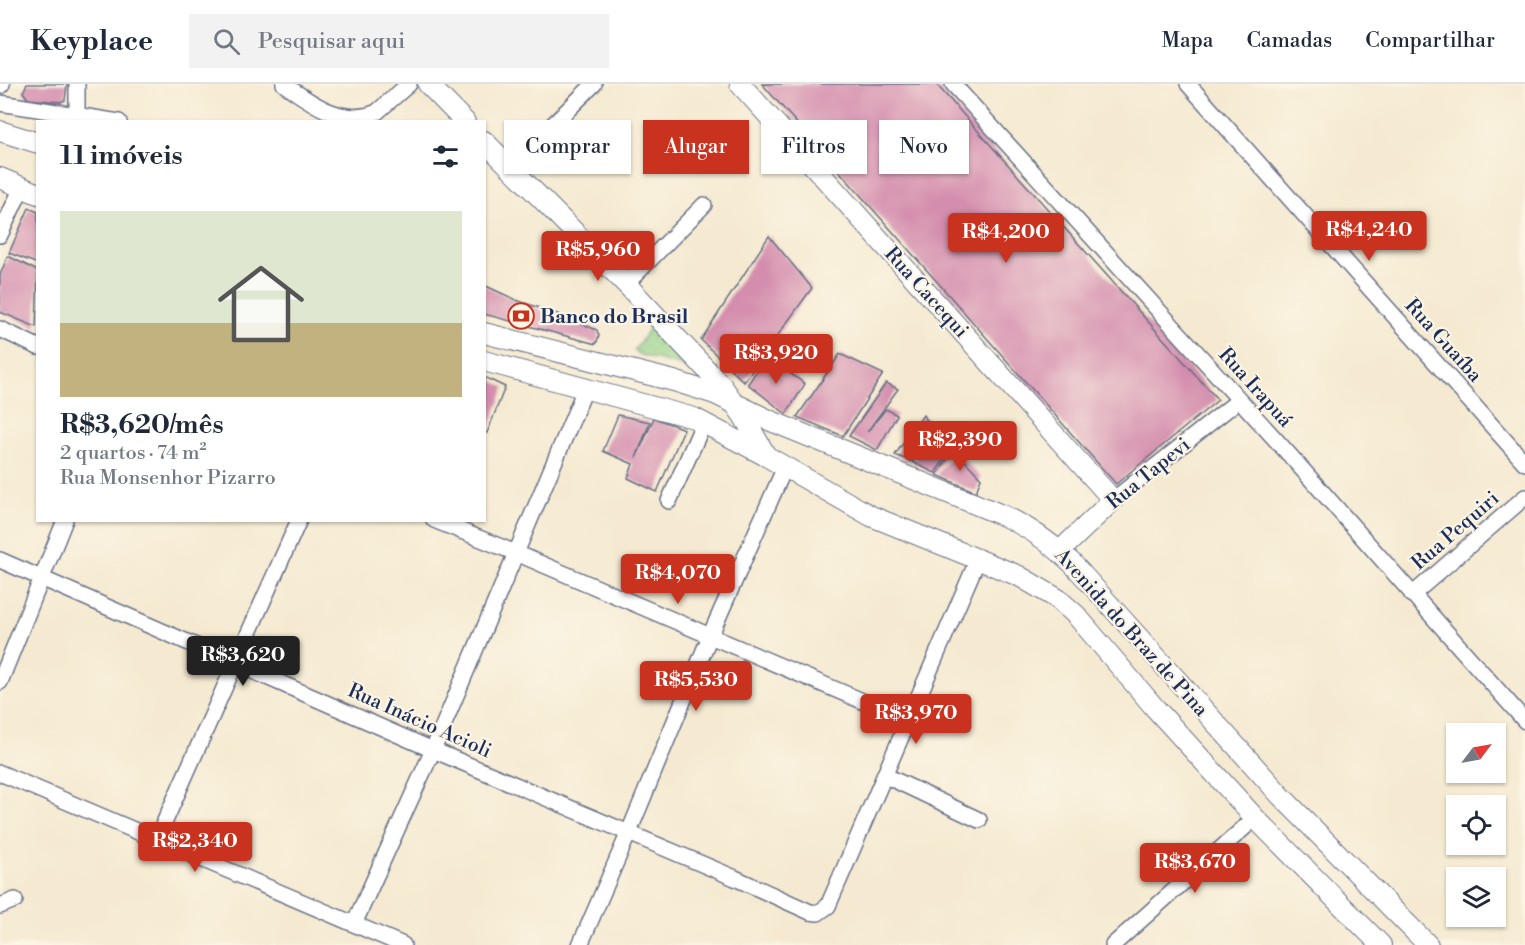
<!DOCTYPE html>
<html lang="pt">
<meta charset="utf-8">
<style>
:root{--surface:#fff;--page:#f2f2f3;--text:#1f2937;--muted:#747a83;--line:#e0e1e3;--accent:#c8321e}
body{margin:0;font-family:"Libre Bodoni",serif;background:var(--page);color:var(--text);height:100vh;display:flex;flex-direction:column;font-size:22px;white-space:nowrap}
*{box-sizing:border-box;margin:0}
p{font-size:20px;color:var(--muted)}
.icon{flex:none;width:33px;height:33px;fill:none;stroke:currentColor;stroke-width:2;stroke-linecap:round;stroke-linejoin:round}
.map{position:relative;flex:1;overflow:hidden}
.details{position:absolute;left:36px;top:36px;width:450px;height:402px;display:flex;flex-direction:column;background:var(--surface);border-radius:0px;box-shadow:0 2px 4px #0004}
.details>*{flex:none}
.hud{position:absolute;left:504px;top:36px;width:570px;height:54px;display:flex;gap:12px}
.needle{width:39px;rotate:58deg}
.fabs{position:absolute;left:1446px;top:639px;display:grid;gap:12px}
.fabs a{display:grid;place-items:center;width:60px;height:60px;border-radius:0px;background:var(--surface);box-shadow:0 2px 4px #0004;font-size:30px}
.price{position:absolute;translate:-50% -51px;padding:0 14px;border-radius:6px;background:var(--accent);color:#fff;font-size:20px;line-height:39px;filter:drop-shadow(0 2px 3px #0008)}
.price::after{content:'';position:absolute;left:50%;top:36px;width:18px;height:14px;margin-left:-9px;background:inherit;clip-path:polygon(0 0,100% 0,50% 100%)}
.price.on{background:#222;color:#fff}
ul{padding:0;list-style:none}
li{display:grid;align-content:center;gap:12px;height:318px;padding:0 24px}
li span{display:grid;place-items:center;height:186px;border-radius:0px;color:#555}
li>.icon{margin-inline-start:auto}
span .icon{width:108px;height:108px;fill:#fffc;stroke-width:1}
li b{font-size:26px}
h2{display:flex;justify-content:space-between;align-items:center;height:72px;padding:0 24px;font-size:26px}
.chip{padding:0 21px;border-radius:0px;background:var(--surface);box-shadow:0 2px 4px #0004;font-size:21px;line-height:54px}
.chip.on{background:var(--accent);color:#fff}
header{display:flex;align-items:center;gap:36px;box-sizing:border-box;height:84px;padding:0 30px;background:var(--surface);border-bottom:2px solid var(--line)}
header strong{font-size:28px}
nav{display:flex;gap:33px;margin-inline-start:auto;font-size:21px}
.search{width:420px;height:54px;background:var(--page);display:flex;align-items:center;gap:15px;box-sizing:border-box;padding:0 21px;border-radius:0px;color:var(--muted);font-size:22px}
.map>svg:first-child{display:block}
.green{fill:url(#green-dots);stroke:#598173;stroke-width:1.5}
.building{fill:#d48dad}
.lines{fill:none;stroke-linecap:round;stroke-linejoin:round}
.minor-casing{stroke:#677086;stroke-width:18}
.major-casing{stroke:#677086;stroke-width:22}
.minor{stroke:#fff;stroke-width:15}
.major{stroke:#fff;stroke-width:20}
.labels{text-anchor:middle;stroke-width:4.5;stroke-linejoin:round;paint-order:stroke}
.street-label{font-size:20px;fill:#1b2f5e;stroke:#fcf5e5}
.poi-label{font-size:20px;font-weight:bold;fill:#1b2f5e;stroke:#fcf5e5;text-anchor:start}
</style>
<header>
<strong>Keyplace</strong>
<div class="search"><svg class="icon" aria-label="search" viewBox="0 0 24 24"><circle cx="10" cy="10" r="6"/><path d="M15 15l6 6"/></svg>Pesquisar aqui</div>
<nav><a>Mapa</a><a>Camadas</a><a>Compartilhar</a></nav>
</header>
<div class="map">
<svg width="1525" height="861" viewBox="0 0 1525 861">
<defs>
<pattern id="green-dots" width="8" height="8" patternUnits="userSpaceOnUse" patternTransform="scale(1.5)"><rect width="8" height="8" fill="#97d388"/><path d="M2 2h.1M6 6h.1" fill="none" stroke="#82b578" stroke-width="1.8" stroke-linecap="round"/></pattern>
</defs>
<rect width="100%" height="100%" fill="#fcf5e5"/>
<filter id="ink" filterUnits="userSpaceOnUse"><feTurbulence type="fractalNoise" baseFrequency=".0167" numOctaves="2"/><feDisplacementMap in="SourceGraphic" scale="12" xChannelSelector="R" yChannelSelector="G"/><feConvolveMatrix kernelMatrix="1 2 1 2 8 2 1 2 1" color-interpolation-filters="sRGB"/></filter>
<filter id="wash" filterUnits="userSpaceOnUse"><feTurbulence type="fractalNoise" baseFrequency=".008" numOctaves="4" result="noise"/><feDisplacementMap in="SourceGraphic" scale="24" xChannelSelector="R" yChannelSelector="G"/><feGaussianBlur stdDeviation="1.35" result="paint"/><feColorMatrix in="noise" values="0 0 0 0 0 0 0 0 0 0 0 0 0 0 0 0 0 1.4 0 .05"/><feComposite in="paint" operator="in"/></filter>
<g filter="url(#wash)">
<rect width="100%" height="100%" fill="#f5ead1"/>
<path class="green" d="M652 239 695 279 690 284 638 270 634 266 640 259Z"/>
<g id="blocks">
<path class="building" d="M27 0H67L65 16 60 18 28 15 23 8Z
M762 0H936L1218 316 1116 400Z
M29 124 38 128V180L9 169Z
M769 152 812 204 744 298 701 256Z
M8 172 38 187 36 243 0 228V191Z
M484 201 516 216 563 232 597 246 599 252 596 260 484 230Z
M840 270 883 290 843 352 797 333Z
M766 272 805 300 786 330 748 300Z
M484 293 505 303 487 349 484 348Z
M886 299 898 305 867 348 886 325 897 331 877 366 849 352Z
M618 331 650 338 636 374 654 334 684 345 657 408 628 394 633 380 603 367Z
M923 331 932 343 910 377 895 371Z
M935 344 954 362 935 389 912 378Z
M954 365 981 394 976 408 937 391Z"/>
</g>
</g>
<g filter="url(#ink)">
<use href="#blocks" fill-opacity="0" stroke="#677086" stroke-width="1.5"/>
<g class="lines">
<g class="minor-casing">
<path id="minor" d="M284 0C311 19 343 43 377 28L409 0
M953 0 1286 367 1525 637
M1188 0 1525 379
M0 2 2 0
M0 19 119 38
M77 30V0
M510 83 594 0
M0 151 22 103
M626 200 704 121
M0 245 38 263
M1113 416 1239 316
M669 417 704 338
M434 436 516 469 909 637
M0 476 433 666 735 794 810 828 818 829 828 822 831 815 978 475
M1412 511 1525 413
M0 598 65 436
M0 689 403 861
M884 691 979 736
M157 755 299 436
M0 822 15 816
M354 840 433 666 586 303
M580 861 629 748 710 552 785 383
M1113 861 1255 734"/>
</g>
<g class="major-casing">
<path id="major" d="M428 0 465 38
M740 0 1113 416 1060 467
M0 47 38 59
M484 57 626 200 722 302 744 333 766 372
M0 94 38 110
M484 249 674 297 715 310 771 337 1002 431C1029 443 1051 459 1072 479L1281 712 1428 861
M484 277 694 334 766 372 871 432 1019 492 1058 515 1076 531 1155 624 1255 734 1381 861"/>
</g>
<use href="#minor" class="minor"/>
<use href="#major" class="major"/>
</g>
</g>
<defs>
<g id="bank-ring" transform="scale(1.35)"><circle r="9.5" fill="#fcf5e5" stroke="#c8321e" stroke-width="1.5"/><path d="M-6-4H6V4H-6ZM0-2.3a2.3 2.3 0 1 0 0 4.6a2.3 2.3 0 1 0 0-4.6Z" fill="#c8321e"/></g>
</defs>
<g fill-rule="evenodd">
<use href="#bank-ring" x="521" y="232"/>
</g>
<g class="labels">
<g class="street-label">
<text transform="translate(927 208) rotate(48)" y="7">Rua Cacequi</text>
<text transform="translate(1444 256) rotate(48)" y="7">Rua Guaíba</text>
<text transform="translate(1256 303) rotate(48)" y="7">Rua Irapuá</text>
<text transform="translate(1148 389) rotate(-39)" y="7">Rua Tapevi</text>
<text transform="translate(1455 446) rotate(-41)" y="7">Rua Pequiri</text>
<text transform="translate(1132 548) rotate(48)" y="7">Avenida do Braz de Pina</text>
<text transform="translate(420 636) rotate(24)" y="7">Rua Inácio Acioli</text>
</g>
<g class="poi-label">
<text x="540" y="239">Banco do Brasil</text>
</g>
</g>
</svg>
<div class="fabs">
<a><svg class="needle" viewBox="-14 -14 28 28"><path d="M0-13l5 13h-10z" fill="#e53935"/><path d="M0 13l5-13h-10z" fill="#747a83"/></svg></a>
<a><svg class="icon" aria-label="locate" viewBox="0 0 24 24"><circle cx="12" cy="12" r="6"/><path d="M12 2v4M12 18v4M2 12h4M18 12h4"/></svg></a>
<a><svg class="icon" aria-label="layers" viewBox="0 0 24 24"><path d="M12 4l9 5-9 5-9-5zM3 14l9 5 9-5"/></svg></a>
</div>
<b class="price" style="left:1369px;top:178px">R$4,240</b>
<b class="price" style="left:1006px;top:180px">R$4,200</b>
<b class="price" style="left:598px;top:198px">R$5,960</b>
<b class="price" style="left:776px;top:301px">R$3,920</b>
<b class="price" style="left:960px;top:388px">R$2,390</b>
<b class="price" style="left:678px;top:521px">R$4,070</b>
<b class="price on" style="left:243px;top:603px">R$3,620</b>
<b class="price" style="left:696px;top:628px">R$5,530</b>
<b class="price" style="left:916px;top:661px">R$3,970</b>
<b class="price" style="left:195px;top:789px">R$2,340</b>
<b class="price" style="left:1195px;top:810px">R$3,670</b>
<div class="hud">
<a class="chip">Comprar</a>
<a class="chip on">Alugar</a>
<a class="chip">Filtros</a>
<a class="chip">Novo</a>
</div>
<section class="details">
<h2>11 imóveis<svg class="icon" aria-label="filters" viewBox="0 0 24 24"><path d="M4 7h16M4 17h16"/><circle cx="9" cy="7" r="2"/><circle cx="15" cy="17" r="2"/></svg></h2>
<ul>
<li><span style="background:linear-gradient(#dfe7d0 60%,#c2b280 0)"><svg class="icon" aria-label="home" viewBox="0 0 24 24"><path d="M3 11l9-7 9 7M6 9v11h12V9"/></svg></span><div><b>R$3,620/mês</b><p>2 quartos · 74 m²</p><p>Rua Monsenhor Pizarro</p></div></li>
</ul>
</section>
</div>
